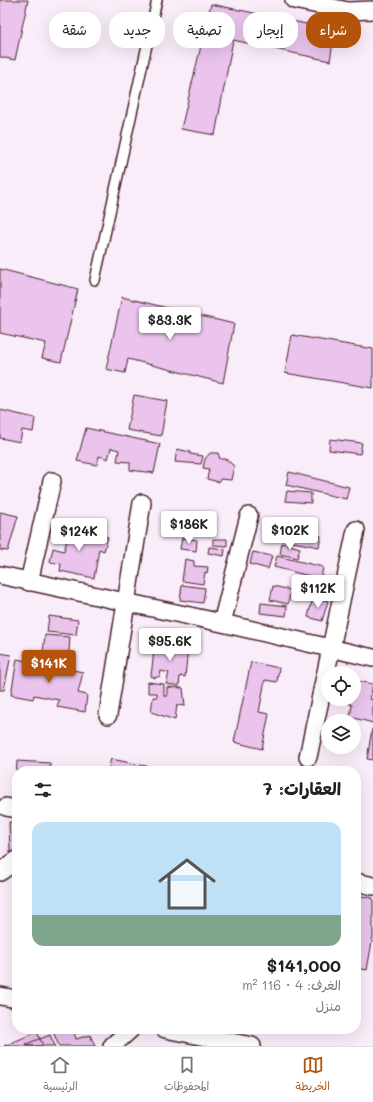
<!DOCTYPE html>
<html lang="ar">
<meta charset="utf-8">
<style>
:root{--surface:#fff;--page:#f2f2f2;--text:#222;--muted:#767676;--line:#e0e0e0;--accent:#b45309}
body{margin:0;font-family:Mali,"Playpen Sans Arabic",sans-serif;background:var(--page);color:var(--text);direction:rtl;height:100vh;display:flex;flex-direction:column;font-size:15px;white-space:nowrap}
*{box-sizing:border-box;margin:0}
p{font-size:13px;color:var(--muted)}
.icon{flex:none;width:22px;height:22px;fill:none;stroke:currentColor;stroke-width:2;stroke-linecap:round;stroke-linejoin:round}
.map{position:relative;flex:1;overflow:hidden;direction:ltr}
.panel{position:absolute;left:12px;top:766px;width:349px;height:268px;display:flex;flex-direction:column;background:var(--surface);border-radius:16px;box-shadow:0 4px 16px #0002;direction:rtl}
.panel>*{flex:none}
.banner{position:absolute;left:12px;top:12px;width:349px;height:36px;direction:rtl;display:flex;gap:8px}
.buttons{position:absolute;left:321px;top:666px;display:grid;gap:8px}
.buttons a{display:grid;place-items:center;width:40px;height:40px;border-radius:50%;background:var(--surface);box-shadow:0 4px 16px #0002;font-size:20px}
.price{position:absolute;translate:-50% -34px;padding:0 9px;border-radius:4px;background:#fff;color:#222;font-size:13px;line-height:26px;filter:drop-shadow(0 1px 2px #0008)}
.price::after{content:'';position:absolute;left:50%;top:24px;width:12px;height:9px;margin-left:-6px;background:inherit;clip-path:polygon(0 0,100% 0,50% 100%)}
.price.selected{background:var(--accent);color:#fff}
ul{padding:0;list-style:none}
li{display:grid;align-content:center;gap:8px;height:212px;padding:0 20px}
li+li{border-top:1px solid var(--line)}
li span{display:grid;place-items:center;height:124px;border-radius:12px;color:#555}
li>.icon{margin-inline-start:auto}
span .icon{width:72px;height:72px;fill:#fffc;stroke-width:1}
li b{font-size:17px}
h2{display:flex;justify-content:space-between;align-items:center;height:48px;padding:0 20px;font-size:17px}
.chip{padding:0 14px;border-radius:16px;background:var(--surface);box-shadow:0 4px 16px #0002;font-size:14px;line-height:36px}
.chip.selected{background:var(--accent);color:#fff}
.tabs{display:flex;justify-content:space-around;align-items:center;height:56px;border-top:1px solid var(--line);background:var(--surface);font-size:11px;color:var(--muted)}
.tabs a{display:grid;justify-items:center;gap:2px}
.tabs .selected{color:var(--accent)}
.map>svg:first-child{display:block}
.building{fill:#eac4ed;stroke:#4a1f2b}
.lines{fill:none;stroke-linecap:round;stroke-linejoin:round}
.service-casing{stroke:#4a1f2b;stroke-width:12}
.minor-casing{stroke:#4a1f2b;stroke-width:20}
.service{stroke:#fff;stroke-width:9}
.minor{stroke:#fff;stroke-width:17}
</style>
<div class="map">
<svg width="373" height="1046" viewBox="0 0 373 1046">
<rect width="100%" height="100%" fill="#f9edfa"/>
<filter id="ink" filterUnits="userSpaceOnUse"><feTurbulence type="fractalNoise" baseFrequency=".025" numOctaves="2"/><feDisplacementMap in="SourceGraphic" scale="8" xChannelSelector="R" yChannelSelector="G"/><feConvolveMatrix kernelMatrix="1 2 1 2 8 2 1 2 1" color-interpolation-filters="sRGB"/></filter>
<g filter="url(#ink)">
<path class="building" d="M0 0H28L15 60 0 57Z
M211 4 335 30 330 61 233 40 215 135 181 129Z
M0 269 78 289 61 362 42 358 46 343 0 333Z
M122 297 234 324 223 383 128 359 125 373 106 369Z
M292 335 373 349V388L285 373Z
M134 395 167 401 161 436 127 430Z
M0 410 35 418 33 432 22 430 20 442 0 438Z
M86 428 160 444 154 473 130 470V462L117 461 119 450 111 448 108 459 99 456 97 465 77 461Z
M330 439 362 443 360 454 329 450Z
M177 449 190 452V454L203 456 201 464 175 462Z
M210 453H218L220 459H226L234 466 231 480 220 479 219 482 207 479 209 469 203 468 205 459Z
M289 472 349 487 346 499 286 485Z
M287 491 311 493V503L285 501Z
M0 512 18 516 8 551 0 550Z
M58 526 108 537 104 551 99 549 94 578 60 571 61 564 50 562 53 548 64 551 67 540 56 537Z
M284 528 321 536 319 547 282 540Z
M182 538 197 540 196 551 180 549Z
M213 539H227V546L213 545Z
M282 543 300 548 297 558 280 554Z
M209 547 225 549 224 556 208 553Z
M253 552 272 556 268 569 250 564Z
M277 556 323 567 321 579 274 567Z
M185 559 194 561V566L208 567 207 573 205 572 203 584 182 581Z
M182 585 205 588 203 603 180 600Z
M273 586 291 590 288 604 270 600Z
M313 597 328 601 322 621 308 617Z
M261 603 287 606 286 616 260 613Z
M49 616 78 620 76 635 47 632Z
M45 635 70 637 68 663 42 661Z
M155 642 188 647 185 677 180 676 179 686 166 684 169 673 161 671 160 676 155 678 151 676Z
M0 653 11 655 4 690H0Z
M17 659 83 672 78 693 87 695 85 712 57 707 59 700 34 695 33 699 11 695Z
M251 662 279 668 277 682 265 680 259 712 269 714 262 749 234 742Z
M358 681 373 684 370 699 373 700V723L350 717 352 705 348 703 349 699H354V693H356Z
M148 682 164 684V696H167V687L183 688 185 706 177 705 175 720 151 712 153 697H157V693H148Z
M372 729H373V760L367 759Z
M111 759 171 771H108Z
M17 761 50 763V771H17L16 780Z
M9 822H17V850L10 852Z
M356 895 373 898V936L367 970 356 968Z
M52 1029H73L76 1039 90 1035 95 1046H59Z
M37 1032 43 1046H4Z
M50 1035 55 1046H27L26 1044Z"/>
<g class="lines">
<g class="service-casing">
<path id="service" d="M95 280 157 0"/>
</g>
<g class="minor-casing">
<path id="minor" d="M294 0 348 11 373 10
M0 575 222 623 373 658
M29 582 52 481
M222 623 249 516
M108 715 142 503
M308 757 356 530
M6 807 17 809
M0 872 17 860
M356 882 373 886
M0 996 17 999
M165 1029 252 1046
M112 1046 131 1029"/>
</g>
<use href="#service" class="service"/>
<use href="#minor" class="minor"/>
</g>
</g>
</svg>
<div class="buttons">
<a><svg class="icon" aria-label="locate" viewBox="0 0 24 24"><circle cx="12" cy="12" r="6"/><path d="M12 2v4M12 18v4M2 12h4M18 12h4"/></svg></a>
<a><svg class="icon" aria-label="layers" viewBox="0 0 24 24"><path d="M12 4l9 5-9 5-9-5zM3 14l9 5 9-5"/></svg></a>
</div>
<b class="price" style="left:170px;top:341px">$83.3K</b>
<b class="price" style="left:189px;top:545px">$186K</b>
<b class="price" style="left:290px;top:551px">$102K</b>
<b class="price" style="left:79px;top:552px">$124K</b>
<b class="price" style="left:318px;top:609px">$112K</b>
<b class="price" style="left:170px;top:662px">$95.6K</b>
<b class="price selected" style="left:49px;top:684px">$141K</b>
<div class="banner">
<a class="chip selected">شراء</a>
<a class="chip">إيجار</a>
<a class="chip">تصفية</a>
<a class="chip">جديد</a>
<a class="chip">شقة</a>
</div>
<section class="panel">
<h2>العقارات: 7<svg class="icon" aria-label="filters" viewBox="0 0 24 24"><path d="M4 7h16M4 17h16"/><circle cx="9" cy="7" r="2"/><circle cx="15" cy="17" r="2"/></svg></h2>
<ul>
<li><span style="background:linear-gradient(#bfe0f5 75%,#7fa58c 0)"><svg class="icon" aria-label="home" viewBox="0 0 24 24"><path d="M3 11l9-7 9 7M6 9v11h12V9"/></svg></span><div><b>$141,000</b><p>الغرف: 4 · 116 m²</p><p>منزل</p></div></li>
</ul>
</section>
</div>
<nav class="tabs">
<a class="selected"><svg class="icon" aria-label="map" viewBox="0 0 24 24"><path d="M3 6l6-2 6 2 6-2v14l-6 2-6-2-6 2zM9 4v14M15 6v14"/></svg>الخريطة</a>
<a><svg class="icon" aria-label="saved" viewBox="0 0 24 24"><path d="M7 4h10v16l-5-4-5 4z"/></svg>المحفوظات</a>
<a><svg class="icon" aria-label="home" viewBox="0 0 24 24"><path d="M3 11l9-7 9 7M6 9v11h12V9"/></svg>الرئيسية</a>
</nav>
